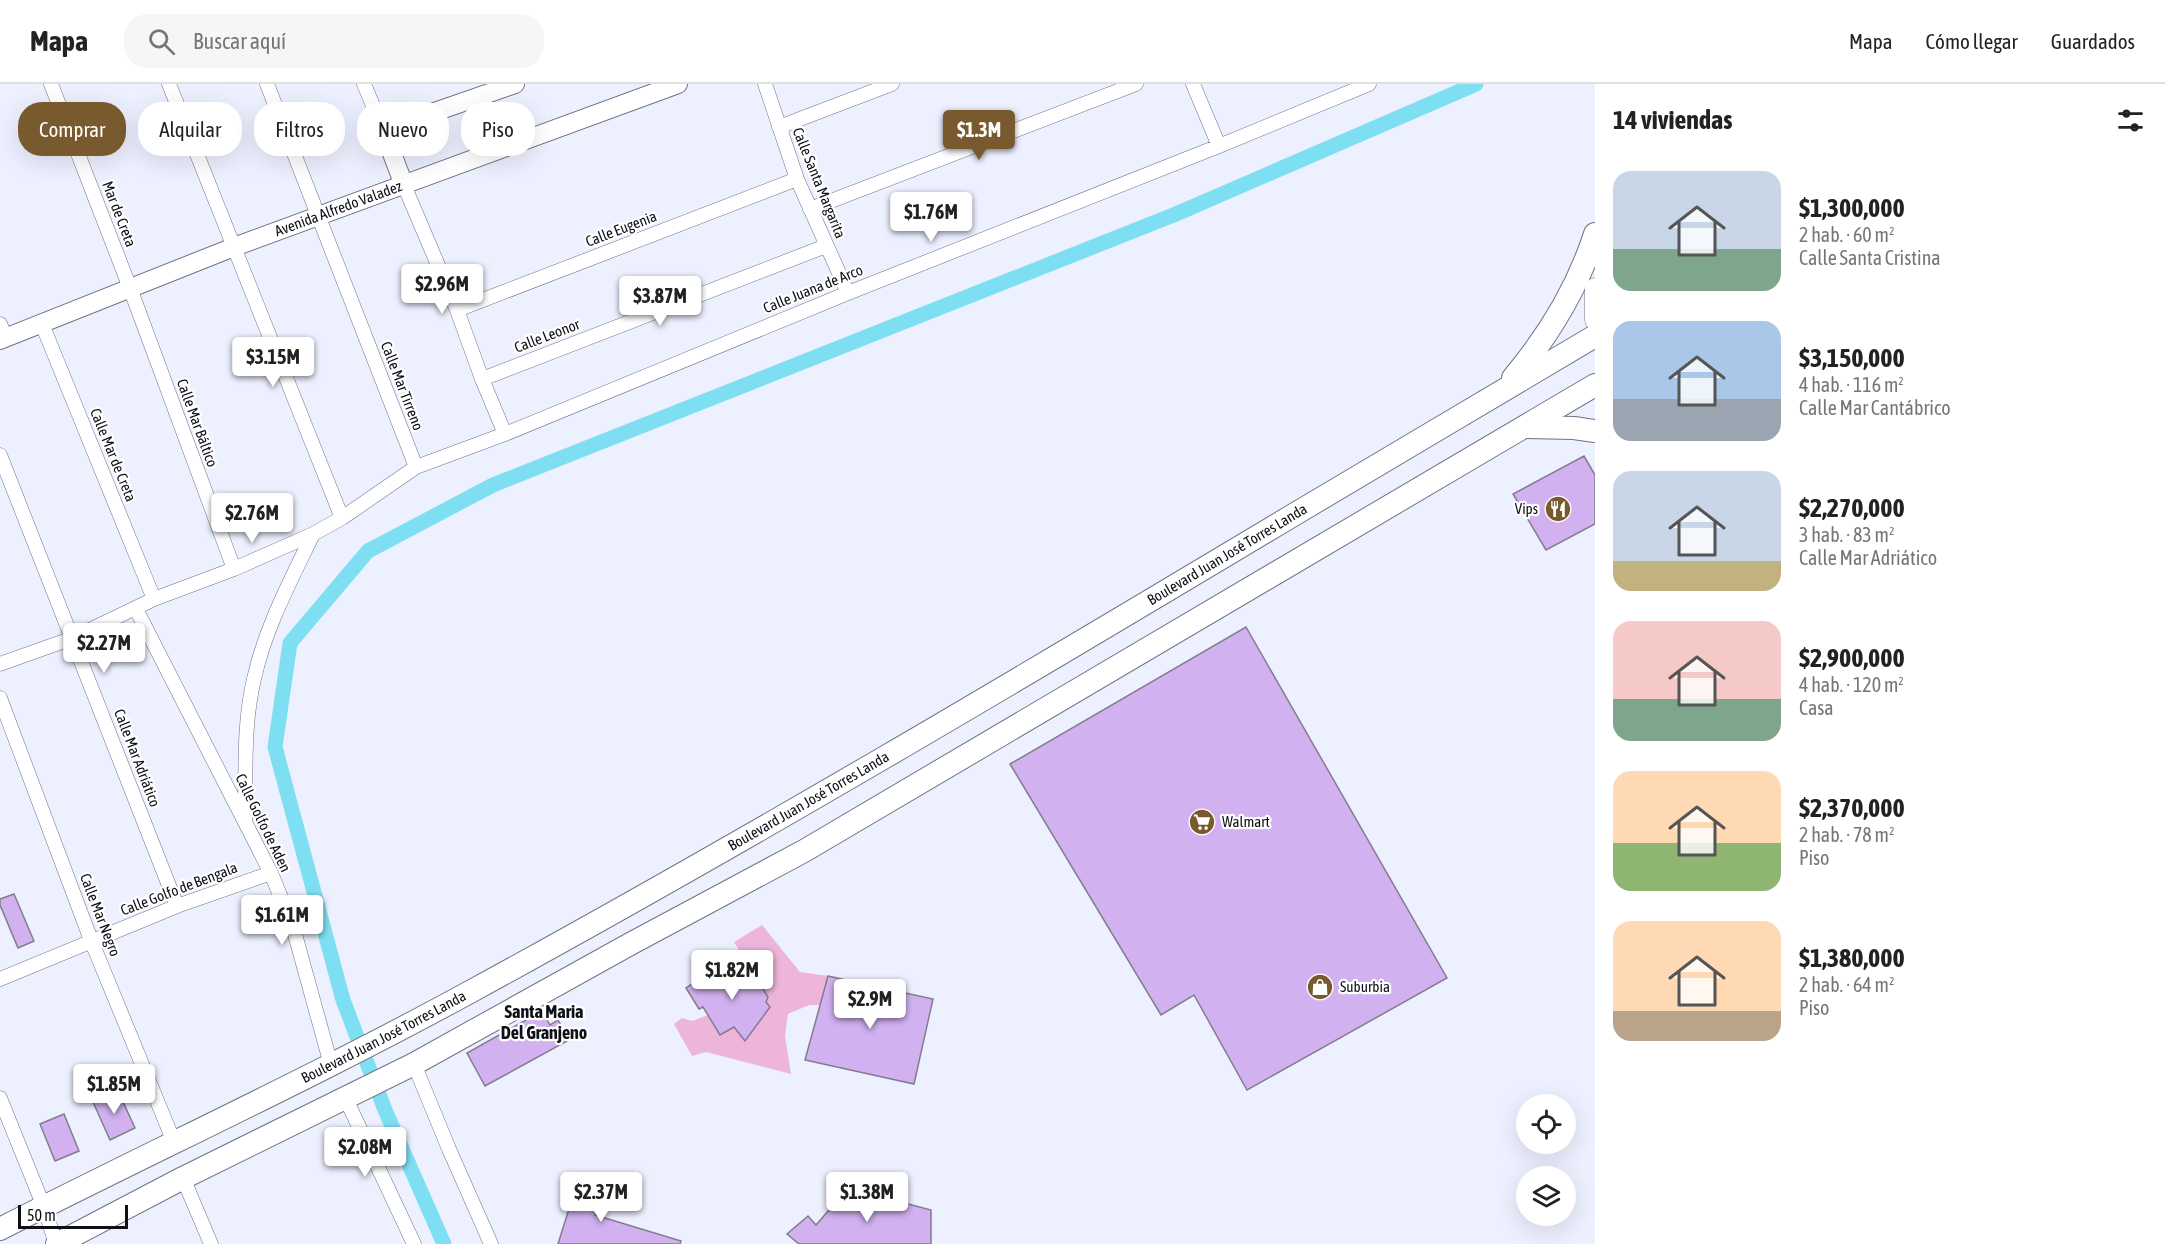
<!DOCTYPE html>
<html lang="es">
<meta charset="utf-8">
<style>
:root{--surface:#fff;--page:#f6f6f6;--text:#222;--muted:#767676;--line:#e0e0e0;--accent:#795a2f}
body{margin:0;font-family:"Asap Condensed",sans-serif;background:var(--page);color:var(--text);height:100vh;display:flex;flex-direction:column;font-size:22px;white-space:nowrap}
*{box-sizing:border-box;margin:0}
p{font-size:20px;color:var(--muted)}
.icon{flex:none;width:33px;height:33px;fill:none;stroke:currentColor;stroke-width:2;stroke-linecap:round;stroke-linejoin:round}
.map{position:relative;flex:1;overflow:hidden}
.drawer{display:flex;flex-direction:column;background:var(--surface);width:570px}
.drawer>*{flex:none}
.guide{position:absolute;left:18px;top:18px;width:570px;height:54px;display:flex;gap:12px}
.controls{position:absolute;left:1516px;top:1010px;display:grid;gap:12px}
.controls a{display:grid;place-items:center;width:60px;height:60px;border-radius:50%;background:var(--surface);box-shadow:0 6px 24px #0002;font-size:30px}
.scale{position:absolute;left:18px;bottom:15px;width:110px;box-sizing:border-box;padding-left:6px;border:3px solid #0f1016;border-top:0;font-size:16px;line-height:21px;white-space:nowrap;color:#0f1016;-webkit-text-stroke:4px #fff;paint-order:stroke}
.price{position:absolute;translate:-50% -51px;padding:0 14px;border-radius:6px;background:#fff;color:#222;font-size:20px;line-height:39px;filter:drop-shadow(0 2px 3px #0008)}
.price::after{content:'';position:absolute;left:50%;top:36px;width:18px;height:14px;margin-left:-9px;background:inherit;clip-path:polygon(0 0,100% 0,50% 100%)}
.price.current{background:var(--accent);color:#fff}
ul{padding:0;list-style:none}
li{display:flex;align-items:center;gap:18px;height:150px;padding:0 18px}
li span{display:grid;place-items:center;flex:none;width:168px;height:120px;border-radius:18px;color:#555}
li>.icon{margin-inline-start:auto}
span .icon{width:72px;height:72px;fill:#fffc;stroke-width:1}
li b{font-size:26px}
h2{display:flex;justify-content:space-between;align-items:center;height:72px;padding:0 18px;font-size:26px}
.tag{padding:0 21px;border-radius:24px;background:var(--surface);box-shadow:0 6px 24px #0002;font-size:21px;line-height:54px}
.tag.current{background:var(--accent);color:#fff}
header{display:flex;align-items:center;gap:36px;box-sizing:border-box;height:84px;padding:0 30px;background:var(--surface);border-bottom:2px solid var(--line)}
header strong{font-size:28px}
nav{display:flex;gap:33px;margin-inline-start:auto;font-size:21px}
.search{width:420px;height:54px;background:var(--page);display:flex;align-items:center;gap:15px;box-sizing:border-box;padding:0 21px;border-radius:24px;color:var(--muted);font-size:22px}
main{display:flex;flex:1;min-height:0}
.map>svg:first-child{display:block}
.green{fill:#edb5da}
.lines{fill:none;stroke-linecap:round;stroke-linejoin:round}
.canal{stroke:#7fdff2;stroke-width:15}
.building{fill:#d1b1f0;stroke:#837c8b;stroke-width:1.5}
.minor-casing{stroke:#6f7382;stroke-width:15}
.tertiary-casing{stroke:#6f7382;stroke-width:20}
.secondary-casing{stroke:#6f7382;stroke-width:21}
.primary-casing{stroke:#6f7382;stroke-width:24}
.minor{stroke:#fff;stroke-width:14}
.tertiary{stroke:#fff;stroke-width:18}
.secondary{stroke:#fff;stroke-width:20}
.primary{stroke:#fff;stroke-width:22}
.labels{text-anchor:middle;stroke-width:4.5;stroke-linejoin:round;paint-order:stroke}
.street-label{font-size:15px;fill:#0f1016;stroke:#fff}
.poi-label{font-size:15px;fill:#0f1016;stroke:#fff;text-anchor:start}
.quarter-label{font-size:18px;font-weight:bold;fill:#0f1016;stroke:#fff}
</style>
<header>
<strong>Mapa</strong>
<div class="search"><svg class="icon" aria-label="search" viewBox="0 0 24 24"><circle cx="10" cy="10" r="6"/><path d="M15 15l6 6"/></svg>Buscar aquí</div>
<nav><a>Mapa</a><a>Cómo llegar</a><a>Guardados</a></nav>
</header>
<main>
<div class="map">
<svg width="1595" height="1160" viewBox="0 0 1595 1160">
<rect width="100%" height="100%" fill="#edf0ff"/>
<path class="green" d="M762 841 800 888 828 892 820 921H809L788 930 785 952 791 990 706 968 692 972 674 940 682 934 692 937 708 931 720 951 734 943 746 957 769 923 766 918 768 913 734 858Z"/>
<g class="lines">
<path class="canal" d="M444 1160 385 1026 343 916 275 663 290 559 368 467 493 401 1176 130 1476 0"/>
</g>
<path class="building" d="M1584 372 1595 391V440L1546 466 1513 410Z
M1246 543 1447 894 1247 1006 1194 911 1161 931 1010 680Z
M14 810 34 857 18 864 0 821V815Z
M747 879 768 913 766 918 770 923 745 957 734 943 720 951 703 923 699 925 686 904 706 890 711 900Z
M828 892 933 915 914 1000 805 976Z
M542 927 550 941 558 936 569 956 485 1002 467 969Z
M118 1007 135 1044 110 1056 93 1018Z
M64 1030 79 1067 55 1077 40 1040Z
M578 1096 602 1099 595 1131 681 1157 680 1160H558Z
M848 1104 931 1126V1160H799L787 1150 808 1132 816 1141Z"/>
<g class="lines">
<g class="minor-casing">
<path id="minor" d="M51 0 130 204 234 485
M169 0 342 434
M267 0 416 383
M364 0 383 46
M765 0 797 95 848 209
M1193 0 1219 62
M779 43 892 0
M404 101 457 226 482 295 505 350
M810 125 1136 0
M457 226 797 95
M0 240 6 254
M42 240 154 515
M482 295 826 162
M0 371 177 822
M136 525 271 789 293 843 331 981
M0 580 73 554 154 515 234 485 313 450 342 434 416 383 505 350 848 209 1219 62 1369 0
M0 614 91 856 174 1058
M245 737C246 690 243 641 254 595 265 544 291 496 313 450
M0 895 177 822 271 789
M414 980 449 1065 491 1160
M0 1014 44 1123 56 1160
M346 1015 414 1160
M183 1094 211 1160"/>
</g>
<g class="tertiary-casing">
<g id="tertiary">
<path d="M404 101 383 46 515 0"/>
<path id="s1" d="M0 256 234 163 678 0"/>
</g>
</g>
<g class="secondary-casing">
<path id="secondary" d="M1595 204V236"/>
</g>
<g class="primary-casing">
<g id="primary">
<path d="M1513 294C1549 251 1578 203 1595 150"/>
<path d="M1526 343 1574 344 1595 347"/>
<path id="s2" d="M0 1145C155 1066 314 993 468 909 747 757 1021 594 1295 430 1395 370 1495 312 1595 252"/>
<path d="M57 1160 183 1094 414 980 632 859 804 767 1595 301"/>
</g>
</g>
<use href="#minor" class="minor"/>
<use href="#tertiary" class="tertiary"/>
<use href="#secondary" class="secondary"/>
<use href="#primary" class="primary"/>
</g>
<defs>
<g id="restaurant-disc" transform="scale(1.35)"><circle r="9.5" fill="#795a2f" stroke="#fff"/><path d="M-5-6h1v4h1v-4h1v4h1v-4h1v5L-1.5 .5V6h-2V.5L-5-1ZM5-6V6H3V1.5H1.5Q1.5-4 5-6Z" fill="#fff"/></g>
<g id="supermarket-disc" transform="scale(1.35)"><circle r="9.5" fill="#795a2f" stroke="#fff"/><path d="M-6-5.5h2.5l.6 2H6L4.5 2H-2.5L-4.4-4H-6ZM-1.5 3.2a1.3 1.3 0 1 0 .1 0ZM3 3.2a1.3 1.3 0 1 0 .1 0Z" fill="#fff"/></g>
<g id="shop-disc" transform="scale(1.35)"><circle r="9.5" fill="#795a2f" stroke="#fff"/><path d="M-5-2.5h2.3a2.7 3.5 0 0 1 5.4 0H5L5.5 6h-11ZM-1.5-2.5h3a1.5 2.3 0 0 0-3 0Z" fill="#fff"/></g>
</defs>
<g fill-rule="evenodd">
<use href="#restaurant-disc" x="1558" y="425"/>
<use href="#supermarket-disc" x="1202" y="738"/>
<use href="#shop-disc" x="1320" y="903"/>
</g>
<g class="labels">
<g class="street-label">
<text transform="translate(819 99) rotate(68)" y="5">Calle Santa Margarita</text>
<text dy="5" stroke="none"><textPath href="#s1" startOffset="363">Avenida Alfredo Valadez</textPath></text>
<text transform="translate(119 130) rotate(69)" y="5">Mar de Creta</text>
<text transform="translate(621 145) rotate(-21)" y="5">Calle Eugenia</text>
<text transform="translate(813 205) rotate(-22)" y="5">Calle Juana de Arco</text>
<text transform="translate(547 252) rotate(-21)" y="5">Calle Leonor</text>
<text transform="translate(402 302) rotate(69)" y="5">Calle Mar Tirreno</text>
<text transform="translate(197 339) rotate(70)" y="5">Calle Mar Báltico</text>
<text transform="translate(113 371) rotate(68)" y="5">Calle Mar de Creta</text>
<text dy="5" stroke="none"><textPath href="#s2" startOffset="1401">Boulevard Juan José Torres Landa</textPath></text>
<text transform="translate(137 674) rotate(69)" y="5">Calle Mar Adriático</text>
<text dy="5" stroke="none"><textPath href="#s2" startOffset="915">Boulevard Juan José Torres Landa</textPath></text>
<text transform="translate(263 739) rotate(64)" y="5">Calle Golfo de Aden</text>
<text transform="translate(179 805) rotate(-21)" y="5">Calle Golfo de Bengala</text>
<text transform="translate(100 831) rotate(69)" y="5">Calle Mar Negro</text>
<text dy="5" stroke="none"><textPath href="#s2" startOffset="429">Boulevard Juan José Torres Landa</textPath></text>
</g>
<g class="poi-label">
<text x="1538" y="430" text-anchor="end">Vips</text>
<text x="1222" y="743">Walmart</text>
<text x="1340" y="908">Suburbia</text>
</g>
<g class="quarter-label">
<text x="544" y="934">Santa Maria<tspan x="544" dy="21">Del Granjeno</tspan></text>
</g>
</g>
</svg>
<div class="controls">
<a><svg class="icon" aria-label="locate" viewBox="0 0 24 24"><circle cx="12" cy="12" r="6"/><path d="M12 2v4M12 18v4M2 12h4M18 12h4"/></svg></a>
<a><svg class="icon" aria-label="layers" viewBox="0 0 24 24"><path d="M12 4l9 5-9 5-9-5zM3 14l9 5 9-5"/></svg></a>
</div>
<div class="scale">50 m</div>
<b class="price current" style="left:979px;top:77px">$1.3M</b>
<b class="price" style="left:931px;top:159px">$1.76M</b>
<b class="price" style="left:442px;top:231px">$2.96M</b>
<b class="price" style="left:660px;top:243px">$3.87M</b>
<b class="price" style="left:273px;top:304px">$3.15M</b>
<b class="price" style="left:252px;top:460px">$2.76M</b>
<b class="price" style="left:104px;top:590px">$2.27M</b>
<b class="price" style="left:282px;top:862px">$1.61M</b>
<b class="price" style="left:732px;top:917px">$1.82M</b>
<b class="price" style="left:870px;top:946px">$2.9M</b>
<b class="price" style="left:114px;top:1031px">$1.85M</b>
<b class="price" style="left:365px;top:1094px">$2.08M</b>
<b class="price" style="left:601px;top:1139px">$2.37M</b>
<b class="price" style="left:867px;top:1139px">$1.38M</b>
<div class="guide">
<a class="tag current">Comprar</a>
<a class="tag">Alquilar</a>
<a class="tag">Filtros</a>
<a class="tag">Nuevo</a>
<a class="tag">Piso</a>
</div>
</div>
<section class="drawer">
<h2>14 viviendas<svg class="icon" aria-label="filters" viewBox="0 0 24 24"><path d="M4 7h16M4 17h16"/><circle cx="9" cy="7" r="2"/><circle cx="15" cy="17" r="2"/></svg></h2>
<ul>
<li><span style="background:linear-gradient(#c9d6e8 65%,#7fa58c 0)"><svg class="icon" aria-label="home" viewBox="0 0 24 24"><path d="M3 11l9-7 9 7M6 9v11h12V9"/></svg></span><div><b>$1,300,000</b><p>2 hab. · 60 m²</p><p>Calle Santa Cristina</p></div></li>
<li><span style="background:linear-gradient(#a9c7e8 65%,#9aa5b1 0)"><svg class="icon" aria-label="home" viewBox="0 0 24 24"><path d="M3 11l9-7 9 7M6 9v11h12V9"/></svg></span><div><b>$3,150,000</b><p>4 hab. · 116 m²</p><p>Calle Mar Cantábrico</p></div></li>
<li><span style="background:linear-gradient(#c9d6e8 75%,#c2b280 0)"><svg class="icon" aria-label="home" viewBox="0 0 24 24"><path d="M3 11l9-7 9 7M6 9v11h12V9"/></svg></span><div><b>$2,270,000</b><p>3 hab. · 83 m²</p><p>Calle Mar Adriático</p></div></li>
<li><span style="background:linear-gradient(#f6c9c9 65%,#7fa58c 0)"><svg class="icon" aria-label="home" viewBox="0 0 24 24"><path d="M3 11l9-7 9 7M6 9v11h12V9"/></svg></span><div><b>$2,900,000</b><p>4 hab. · 120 m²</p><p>Casa</p></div></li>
<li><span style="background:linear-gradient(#ffd9b3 60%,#8fb573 0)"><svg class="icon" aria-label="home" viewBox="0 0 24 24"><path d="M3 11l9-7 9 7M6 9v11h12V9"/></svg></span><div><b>$2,370,000</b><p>2 hab. · 78 m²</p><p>Piso</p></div></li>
<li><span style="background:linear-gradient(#ffd9b3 75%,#b9a48a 0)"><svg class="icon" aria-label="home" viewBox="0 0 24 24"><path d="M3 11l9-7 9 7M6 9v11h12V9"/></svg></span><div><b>$1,380,000</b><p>2 hab. · 64 m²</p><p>Piso</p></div></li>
</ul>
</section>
</main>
